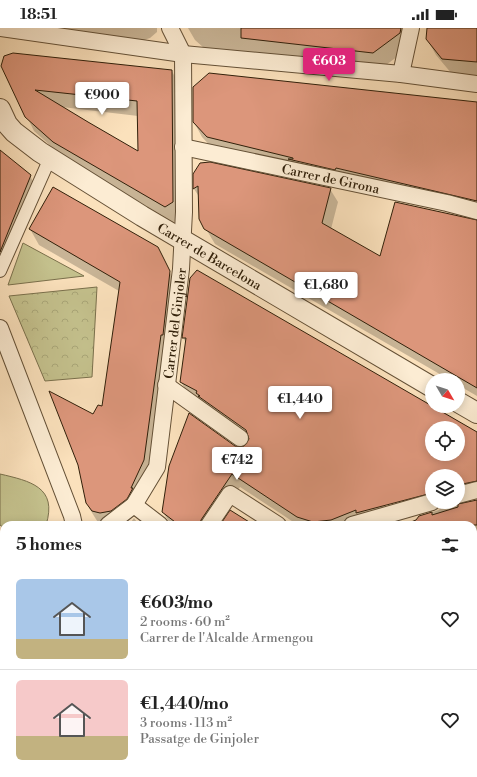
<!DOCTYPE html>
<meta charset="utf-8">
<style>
:root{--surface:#fff;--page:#f6f6f6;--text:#222;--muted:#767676;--line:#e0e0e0;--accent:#db2777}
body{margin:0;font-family:"Libre Bodoni",serif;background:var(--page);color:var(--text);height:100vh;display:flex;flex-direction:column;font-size:15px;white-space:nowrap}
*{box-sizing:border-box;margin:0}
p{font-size:13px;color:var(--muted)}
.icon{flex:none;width:22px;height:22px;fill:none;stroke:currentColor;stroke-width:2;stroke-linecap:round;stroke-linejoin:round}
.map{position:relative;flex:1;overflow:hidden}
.details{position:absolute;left:0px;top:493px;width:477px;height:256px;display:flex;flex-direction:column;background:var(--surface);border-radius:12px 12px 0 0;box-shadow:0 2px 10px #0003}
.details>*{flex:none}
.needle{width:26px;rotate:129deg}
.buttons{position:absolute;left:425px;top:345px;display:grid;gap:8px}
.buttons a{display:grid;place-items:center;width:40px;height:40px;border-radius:50%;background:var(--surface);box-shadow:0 2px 10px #0003;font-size:20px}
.price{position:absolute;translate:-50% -34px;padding:0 9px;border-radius:4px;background:#fff;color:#222;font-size:13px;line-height:26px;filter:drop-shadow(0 1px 2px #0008)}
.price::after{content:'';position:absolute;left:50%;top:24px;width:12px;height:9px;margin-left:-6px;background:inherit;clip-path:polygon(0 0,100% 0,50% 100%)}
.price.active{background:var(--accent);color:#fff}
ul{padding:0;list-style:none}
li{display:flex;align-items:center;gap:12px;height:100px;padding:0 16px}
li+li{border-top:1px solid var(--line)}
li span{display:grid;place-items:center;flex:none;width:112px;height:80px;border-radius:6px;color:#555}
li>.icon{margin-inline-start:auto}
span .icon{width:48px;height:48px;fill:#fffc;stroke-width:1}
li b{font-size:17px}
h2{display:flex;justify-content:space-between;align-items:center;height:48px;padding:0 16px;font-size:17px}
.status{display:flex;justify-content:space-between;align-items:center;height:28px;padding:0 20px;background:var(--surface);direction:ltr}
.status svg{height:11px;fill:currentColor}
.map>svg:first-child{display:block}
.grass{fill:#c4c18d;stroke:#7a704c}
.park{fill:url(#park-crowns);stroke:#7a704c}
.shadow{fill:#0003;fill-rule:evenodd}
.building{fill:#dc967b;stroke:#31200a;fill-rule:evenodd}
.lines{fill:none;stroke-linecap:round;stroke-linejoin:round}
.service-casing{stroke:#645036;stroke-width:10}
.pedestrian-casing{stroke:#645036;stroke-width:14}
.minor-casing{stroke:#645036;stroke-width:18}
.tertiary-casing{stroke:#645036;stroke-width:22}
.service{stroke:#fcecd3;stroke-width:8}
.pedestrian{stroke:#fcecd3;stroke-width:12}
.minor{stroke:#fcecd3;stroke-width:16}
.tertiary{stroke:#fcecd3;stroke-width:20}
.labels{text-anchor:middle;stroke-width:3;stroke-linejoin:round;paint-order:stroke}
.street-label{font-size:13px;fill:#31200a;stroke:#fcecd3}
</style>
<div class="status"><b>18:51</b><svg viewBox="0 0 49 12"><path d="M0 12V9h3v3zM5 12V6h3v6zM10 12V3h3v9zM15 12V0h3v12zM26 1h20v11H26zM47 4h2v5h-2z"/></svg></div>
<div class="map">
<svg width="477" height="749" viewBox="0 0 477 749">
<defs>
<pattern id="park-crowns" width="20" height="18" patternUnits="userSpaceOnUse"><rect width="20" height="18" fill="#c4c18d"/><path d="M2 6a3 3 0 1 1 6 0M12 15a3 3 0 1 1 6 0" fill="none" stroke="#a9a678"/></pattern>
</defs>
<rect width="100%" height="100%" fill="#fbe1bc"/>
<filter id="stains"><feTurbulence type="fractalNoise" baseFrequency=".005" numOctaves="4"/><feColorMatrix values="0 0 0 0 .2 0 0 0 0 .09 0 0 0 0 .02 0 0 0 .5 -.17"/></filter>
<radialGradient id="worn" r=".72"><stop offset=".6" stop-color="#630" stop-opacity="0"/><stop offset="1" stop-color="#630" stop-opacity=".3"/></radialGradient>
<path class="grass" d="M23 215 84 248 8 257Z
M0 446C30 453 58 459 46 497H4V500L0 497Z"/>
<path class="park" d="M97 259 92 349 45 353 9 268Z"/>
<path class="shadow" d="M35 0H157V4L150 10 144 12Z
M188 0H407L402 25 382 40 204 20 195 12Z
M428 0H477V49L452 46 436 27 427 11Z
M7 27 172 43 180 59 181 189 174 194 63 129 34 103 3 40 2 33ZM62 79 138 88 139 125Z
M477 75V185L216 124 202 109 194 94Z
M0 123 30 148 37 160 0 238Z
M194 146 330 161 338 174 331 201 380 229 477 193V368L458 357V352H450L215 216 200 191V170L194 161Z
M30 201 157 220 178 260 153 449 140 476 124 464 115 480 124 496 122 497 99 496 89 480 79 437 94 387 103 379 119 263 39 217Z
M190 250 477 405V468L463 471 458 477 477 472V749H397L396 746 473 745V497H413L420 488 439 482 442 478 410 485 402 472 384 461V493L369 497H298L240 459 214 497H171L163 484 234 419H245L250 412 189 367 181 354 186 315 183 309ZM432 400H458V426H432ZM432 448H458V474H432Z
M134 490 139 497H129Z
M4 633V745H25L23 749H0V635Z
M37 745H89V749H35Z
M106 745H164L163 749H106Z
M245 745H376V749H245Z"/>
<path class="building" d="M241 0H401L400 5 373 25 241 10Z
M427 0H477V34L442 31 426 11Z
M13 25 172 42 173 174 165 179 53 114 25 89 1 38 4 28ZM35 62 137 73 138 123 88 94Z
M209 45 477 74V173L336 140 335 142 288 131H293V130L207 109 193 94V59Z
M0 122 31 147 0 224Z
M210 134 331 160 322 195 380 228 395 174 477 192V360L204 201 199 191 198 158 193 161V146L200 135Z
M53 159 158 219 170 243 163 307H161L144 432 131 460H133L127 471 111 483 100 485 92 483 86 475 78 437 49 363 93 386 98 377 102 378 120 254 29 201Z
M197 242 477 404V453L458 457V448H432V465L356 485V482L331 492 313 494 297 489 232 446 201 492 200 497H179L162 484 169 438 189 385 235 418H244L249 411 246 402 198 368H200L196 365 197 363 180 354 186 310H182L190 250ZM432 400H458V426H432Z
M477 472V497H411V494L416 492 419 488 432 484V487L458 479V476Z
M230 482 254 497H220Z"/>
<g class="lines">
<g class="service-casing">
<path id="service" d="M473 616 477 611
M447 749V745"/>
</g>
<g class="pedestrian-casing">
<path id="pedestrian" d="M0 243 50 130"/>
</g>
<g class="minor-casing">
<g id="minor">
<path d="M1 0 183 26 401 46 477 56"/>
<path d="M401 46 411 0"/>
<path id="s1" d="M183 119 447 175 477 183"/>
<path d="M0 300 72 488 74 497"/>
<path d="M166 357 240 410"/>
<path d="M458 467 477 462"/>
<path d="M134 477 160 497"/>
<path id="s2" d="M108 497 134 477 157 439 181 241 184 184 183 26 170 0"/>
<path d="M209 497 230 466 278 497"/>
<path d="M352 497 432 474"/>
<path d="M0 564 4 561"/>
<path d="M15 749 18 745"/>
<path d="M90 749V745"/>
<path d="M379 749 380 745"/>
</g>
</g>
<g class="tertiary-casing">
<g id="tertiary">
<path id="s3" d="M0 81 7 96 14 104 40 124 142 188 432 359"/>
<path d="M458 374 477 385"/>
</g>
</g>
<use href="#service" class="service"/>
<use href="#pedestrian" class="pedestrian"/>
<use href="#minor" class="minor"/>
<use href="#tertiary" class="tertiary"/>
</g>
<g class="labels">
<g class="street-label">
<text dy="5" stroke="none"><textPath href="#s1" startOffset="151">Carrer de Girona</textPath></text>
<text dy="5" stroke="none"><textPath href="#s3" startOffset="259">Carrer de Barcelona</textPath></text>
<text dy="5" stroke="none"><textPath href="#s2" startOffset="222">Carrer del Ginjoler</textPath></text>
</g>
</g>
<rect width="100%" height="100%" filter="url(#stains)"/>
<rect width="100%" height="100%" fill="url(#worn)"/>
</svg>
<div class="buttons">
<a><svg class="needle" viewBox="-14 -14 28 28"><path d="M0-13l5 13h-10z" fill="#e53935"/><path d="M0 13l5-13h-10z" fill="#767676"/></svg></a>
<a><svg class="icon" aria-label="locate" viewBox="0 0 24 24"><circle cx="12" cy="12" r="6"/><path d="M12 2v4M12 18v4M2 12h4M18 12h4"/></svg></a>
<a><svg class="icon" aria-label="layers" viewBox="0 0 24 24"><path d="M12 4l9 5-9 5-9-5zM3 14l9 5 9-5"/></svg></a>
</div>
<b class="price active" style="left:329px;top:54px">€603</b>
<b class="price" style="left:102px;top:88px">€900</b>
<b class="price" style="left:326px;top:278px">€1,680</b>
<b class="price" style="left:300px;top:392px">€1,440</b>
<b class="price" style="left:237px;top:453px">€742</b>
<section class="details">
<h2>5 homes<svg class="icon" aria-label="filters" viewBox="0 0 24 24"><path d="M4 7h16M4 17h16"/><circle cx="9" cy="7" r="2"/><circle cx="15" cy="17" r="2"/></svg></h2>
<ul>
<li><span style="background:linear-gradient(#a9c7e8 75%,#c2b280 0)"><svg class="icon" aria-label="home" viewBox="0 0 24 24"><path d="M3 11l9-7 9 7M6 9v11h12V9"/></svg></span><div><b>€603/mo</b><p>2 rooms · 60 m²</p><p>Carrer de l'Alcalde Armengou</p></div><svg class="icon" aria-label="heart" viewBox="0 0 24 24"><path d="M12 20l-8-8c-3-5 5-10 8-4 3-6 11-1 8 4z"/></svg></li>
<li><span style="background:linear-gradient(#f6c9c9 70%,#c2b280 0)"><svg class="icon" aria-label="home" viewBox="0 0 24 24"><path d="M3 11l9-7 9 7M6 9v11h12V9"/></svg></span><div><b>€1,440/mo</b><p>3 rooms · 113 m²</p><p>Passatge de Ginjoler</p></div><svg class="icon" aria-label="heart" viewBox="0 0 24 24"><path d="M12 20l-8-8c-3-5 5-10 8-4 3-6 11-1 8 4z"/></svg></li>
</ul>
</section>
</div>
